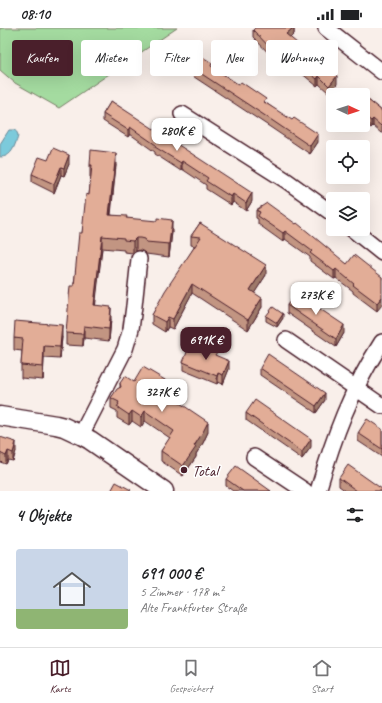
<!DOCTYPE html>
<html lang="de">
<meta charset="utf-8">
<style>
:root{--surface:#fff;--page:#f6f6f6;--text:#202124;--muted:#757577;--line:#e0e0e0;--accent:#4a1f2b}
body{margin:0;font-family:Caveat,sans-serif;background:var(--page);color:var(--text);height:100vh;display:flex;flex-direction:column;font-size:15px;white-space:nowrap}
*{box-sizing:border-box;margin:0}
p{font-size:13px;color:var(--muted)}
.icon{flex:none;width:22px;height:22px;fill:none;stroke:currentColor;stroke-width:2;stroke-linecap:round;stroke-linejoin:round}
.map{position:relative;height:463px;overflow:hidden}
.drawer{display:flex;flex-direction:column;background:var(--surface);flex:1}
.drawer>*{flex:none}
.guide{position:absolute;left:12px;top:12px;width:358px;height:36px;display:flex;gap:8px}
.needle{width:26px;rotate:93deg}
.buttons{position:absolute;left:326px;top:60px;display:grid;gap:8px}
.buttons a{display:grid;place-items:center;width:44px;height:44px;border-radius:4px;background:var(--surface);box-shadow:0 4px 16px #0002;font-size:20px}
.price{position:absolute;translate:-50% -34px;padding:0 9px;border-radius:8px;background:#fff;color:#222;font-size:13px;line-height:26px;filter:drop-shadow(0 1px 2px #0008)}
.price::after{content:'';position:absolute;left:50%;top:24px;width:12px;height:9px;margin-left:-6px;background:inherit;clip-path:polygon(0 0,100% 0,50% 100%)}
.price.selected{background:var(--accent);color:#fff}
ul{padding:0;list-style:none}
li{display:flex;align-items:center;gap:12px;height:100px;padding:0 16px}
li+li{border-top:1px solid var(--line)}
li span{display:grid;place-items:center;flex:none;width:112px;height:80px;border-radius:4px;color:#555}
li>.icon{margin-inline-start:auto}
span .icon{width:48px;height:48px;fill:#fffc;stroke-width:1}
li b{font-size:17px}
h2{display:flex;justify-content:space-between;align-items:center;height:48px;padding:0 16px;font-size:17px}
.chip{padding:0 14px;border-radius:4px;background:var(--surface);box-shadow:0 4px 16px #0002;font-size:14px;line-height:36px}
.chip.selected{background:var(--accent);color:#fff}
.status{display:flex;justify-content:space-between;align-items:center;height:28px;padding:0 20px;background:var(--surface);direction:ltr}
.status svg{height:11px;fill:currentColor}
.dock{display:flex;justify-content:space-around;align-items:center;height:56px;border-top:1px solid var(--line);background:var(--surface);font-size:11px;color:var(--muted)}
.dock a{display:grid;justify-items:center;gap:2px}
.dock .selected{color:var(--accent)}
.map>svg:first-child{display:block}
.green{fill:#a4dba0;stroke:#777d66}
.water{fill:#7ccadb;stroke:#688695}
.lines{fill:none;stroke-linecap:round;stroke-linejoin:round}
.minor-casing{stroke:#4a1f2b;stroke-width:18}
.tertiary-casing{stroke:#4a1f2b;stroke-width:21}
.minor{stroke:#fff;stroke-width:15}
.tertiary{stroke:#fff;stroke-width:18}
.wall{fill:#c29582;stroke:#4a1f2b}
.shaded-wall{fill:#9e796a;stroke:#4a1f2b}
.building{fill:#e2ad97;stroke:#4a1f2b}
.poi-dot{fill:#4a1f2b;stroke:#fff;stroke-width:1.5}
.labels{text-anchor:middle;stroke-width:3;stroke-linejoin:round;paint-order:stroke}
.poi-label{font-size:16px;fill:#4a1f2b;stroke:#fff;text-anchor:start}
</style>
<div class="status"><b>08:10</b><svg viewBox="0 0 49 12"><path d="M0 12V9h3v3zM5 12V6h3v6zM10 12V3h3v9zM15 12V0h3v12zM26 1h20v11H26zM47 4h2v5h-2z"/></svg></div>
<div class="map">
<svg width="382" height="463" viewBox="0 0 382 463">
<rect width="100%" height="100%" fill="#f9efea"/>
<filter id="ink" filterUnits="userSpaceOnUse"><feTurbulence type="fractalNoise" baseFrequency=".025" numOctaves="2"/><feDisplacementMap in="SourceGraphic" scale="8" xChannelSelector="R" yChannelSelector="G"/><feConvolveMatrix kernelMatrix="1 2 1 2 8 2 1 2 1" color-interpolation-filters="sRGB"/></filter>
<g filter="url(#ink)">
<path class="green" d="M0 0H177L59 80 15 55 0 42Z"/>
<path class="water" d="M9 102H14C16 103 17 104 18 107 18 109 17 112 16 114 13 122 10 129 0 129V116Z"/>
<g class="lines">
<g class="minor-casing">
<path id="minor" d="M326 0 382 44
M182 86 287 153 333 186
M352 201 382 225
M286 312 382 378
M81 407 125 321 131 301 134 278 139 231
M254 429 305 463
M318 463C334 408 351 362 382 314"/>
</g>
<g class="tertiary-casing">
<path id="tertiary" d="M0 388 56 397 64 399 81 407 90 412 164 463"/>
</g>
<use href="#minor" class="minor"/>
<use href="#tertiary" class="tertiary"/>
</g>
<path class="wall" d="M294 0V6L290 10 337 56 329 65 319 56 317 58 284 31 279 36 253 9V2Z
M179 31 212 39 266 75 318 114 310 126 270 99 179 39Z
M363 68 382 83V105H381L373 98 371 100 363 94Z
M111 73 252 173 246 183 233 174 231 177 206 161V157L182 141 181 143 155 126V124L130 106 128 109 103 93V86Z
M48 132 69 136 64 148 61 147 54 165 32 154V146Z
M90 137H116L111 187 127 190 172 204 169 229 146 226 144 224 140 222 136 223 133 225 124 224V222L102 220 95 277 111 291 109 313 84 310 83 318 66 317V305L82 205 89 167 91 149H90Z
M342 149H352L348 154Z
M256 182 347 236 382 249 377 283 353 265V263L336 250 334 251 310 233V229L285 211 283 214 258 196V191L256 190Z
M200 195 266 247 254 265 262 279 248 302 192 265 173 301 168 299 165 304 152 296V287L195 218 191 217V208Z
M287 277 344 305 336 319 287 285Z
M266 288 283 290 277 299 266 293Z
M62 309 60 331 44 330 43 352 21 350V337L22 323 14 322V310Z
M217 328 229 341 223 356 218 354 217 356 183 342V334Z
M260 340 325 372 316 385 260 347Z
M134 354 165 362 164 364 208 404 203 415 196 426V429L183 448 161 433V423L170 410 145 393 141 399 132 393 129 397 117 390V383L111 380V370L120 359V355Z
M246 385 311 419 302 431 246 392Z
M382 401V429L358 413V405Z
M0 409 16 423 13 433 8 432 6 436 0 434Z
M339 450 382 463H346L339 458Z
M226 451 271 463H233L226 458Z"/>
<path class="shaded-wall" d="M293 0H294V6L286 14V6Z
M284 24V31L279 36V29Z
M319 48V56L317 58V51Z
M337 48V56L329 65V58Z
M373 91V98L371 100V93Z
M130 99V106L128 109V102Z
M318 106V114L310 126V118Z
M116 125V137L109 199V187Z
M69 127V136L64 148V140Z
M182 133V141L181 143V135Z
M61 139V147L54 165V156Z
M348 149H352L348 154Z
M252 165V173L246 183V175Z
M233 166V174L231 177V169Z
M172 192V204L169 229V216Z
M285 203V211L283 214V205Z
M102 208V220L94 290V277Z
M136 210V223L133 225V213Z
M266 237V247L250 272V262Z
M336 241V250L334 251V243Z
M192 256V265L173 301V291Z
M382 269V277L377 283V275Z
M262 270V279L248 302V292Z
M111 279V291L109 313V301Z
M283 286V290L277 299V295Z
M168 289V299L165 304V294Z
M62 297V309L60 331V319Z
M344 297V305L336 319V311Z
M84 298V310L83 318V306Z
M44 318V330L43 352V339Z
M229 333V341L223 356V347Z
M218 345V354L217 356V348Z
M165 352V362L159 371V361Z
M325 365V372L316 385V378Z
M132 383V393L129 397V387Z
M145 383V393L141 399V389Z
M208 394V404L203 415 196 426V429L183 448V438Z
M311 411V419L302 431V424Z
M16 414V423L13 433V425Z
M8 423V432L6 436V428Z"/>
<path class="building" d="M255 0H293L286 6 337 48 329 58 319 48 317 51 284 24 279 29 253 2Z
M187 19 212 35 211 38 239 57 241 54 266 71 264 74 292 92 294 90 318 106 310 118 270 91 179 31Z
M356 63 361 67H353Z
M363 68 382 83V98H381L373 91 371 93 363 87Z
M111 73 252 165 246 175 233 166 231 169 206 153 208 150 182 133 181 135 155 119 156 117 130 99 128 102 103 86Z
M53 120 69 127 64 140 61 139 54 156 32 146 39 129 48 132Z
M91 122 116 125 109 187 127 188 126 190 157 193V190L172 192 169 216 146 214 144 211 140 210H136L133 213 124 212V210L102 208 94 277 111 279 109 301 84 298 83 306 66 305 70 258H74L79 205H82L86 166 89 167 92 137H90Z
M267 175 296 196 297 195 347 236 354 227 382 249V269L377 275 353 257 354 256 336 241 334 243 310 225 312 223 285 203 283 205 258 188 260 184 256 182Z
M200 195 266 237 250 262 262 270 248 292 192 256 173 291 168 289 165 294 152 287 165 263 201 209 191 208Z
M296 265 344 297 336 311 287 277Z
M273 279 283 286 277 295 266 288Z
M15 293 62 297 60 319 44 318 43 339 21 337 23 311 14 310Z
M190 317 203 323 205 319 217 324 215 327 229 333 223 347 218 345 217 348 183 334Z
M268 326 325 365 316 378 260 340Z
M143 339 165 352 159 361 208 394 203 404 194 418 196 419 183 438 161 423 174 403 145 383 141 389 132 383 129 387 117 379 119 376H118L119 374 111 370 117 361 121 359 120 355 125 348 134 354Z
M255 372 311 411 302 424 246 385Z
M367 391 382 401V421L358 405Z
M0 409 16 414 13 425 8 423 6 428 0 425Z
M348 437 382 461V463H357L339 450Z
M236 438 271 463H243L226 451Z
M116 454 131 462 130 463H111Z"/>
</g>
<circle class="poi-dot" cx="184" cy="442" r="4"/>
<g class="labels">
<g class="poi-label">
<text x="192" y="448">Total</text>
</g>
</g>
</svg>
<div class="buttons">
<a><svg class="needle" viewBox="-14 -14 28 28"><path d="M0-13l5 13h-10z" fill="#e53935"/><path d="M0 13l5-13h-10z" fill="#757577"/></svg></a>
<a><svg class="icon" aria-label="locate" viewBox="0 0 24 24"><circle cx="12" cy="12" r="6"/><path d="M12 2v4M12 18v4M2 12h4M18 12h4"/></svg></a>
<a><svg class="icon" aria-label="layers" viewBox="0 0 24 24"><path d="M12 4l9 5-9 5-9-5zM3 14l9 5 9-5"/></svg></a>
</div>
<b class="price" style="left:177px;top:124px">280K €</b>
<b class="price" style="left:316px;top:288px">273K €</b>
<b class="price selected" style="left:206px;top:333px">691K €</b>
<b class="price" style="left:162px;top:385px">327K €</b>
<div class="guide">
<a class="chip selected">Kaufen</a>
<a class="chip">Mieten</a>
<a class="chip">Filter</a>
<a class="chip">Neu</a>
<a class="chip">Wohnung</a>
</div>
</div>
<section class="drawer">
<h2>4 Objekte<svg class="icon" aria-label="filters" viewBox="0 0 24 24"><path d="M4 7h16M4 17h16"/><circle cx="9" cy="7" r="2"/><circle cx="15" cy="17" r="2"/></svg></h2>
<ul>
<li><span style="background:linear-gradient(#c9d6e8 75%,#8fb573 0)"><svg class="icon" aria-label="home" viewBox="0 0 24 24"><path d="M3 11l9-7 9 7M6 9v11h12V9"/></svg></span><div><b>691 000 €</b><p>5 Zimmer · 178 m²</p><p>Alte Frankfurter Straße</p></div></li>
</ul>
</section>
<nav class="dock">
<a class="selected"><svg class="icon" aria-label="map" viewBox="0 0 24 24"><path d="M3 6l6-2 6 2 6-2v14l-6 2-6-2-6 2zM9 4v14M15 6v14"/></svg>Karte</a>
<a><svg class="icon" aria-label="saved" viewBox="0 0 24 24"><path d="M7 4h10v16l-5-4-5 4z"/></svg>Gespeichert</a>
<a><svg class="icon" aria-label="home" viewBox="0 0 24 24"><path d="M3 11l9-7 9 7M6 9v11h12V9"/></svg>Start</a>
</nav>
